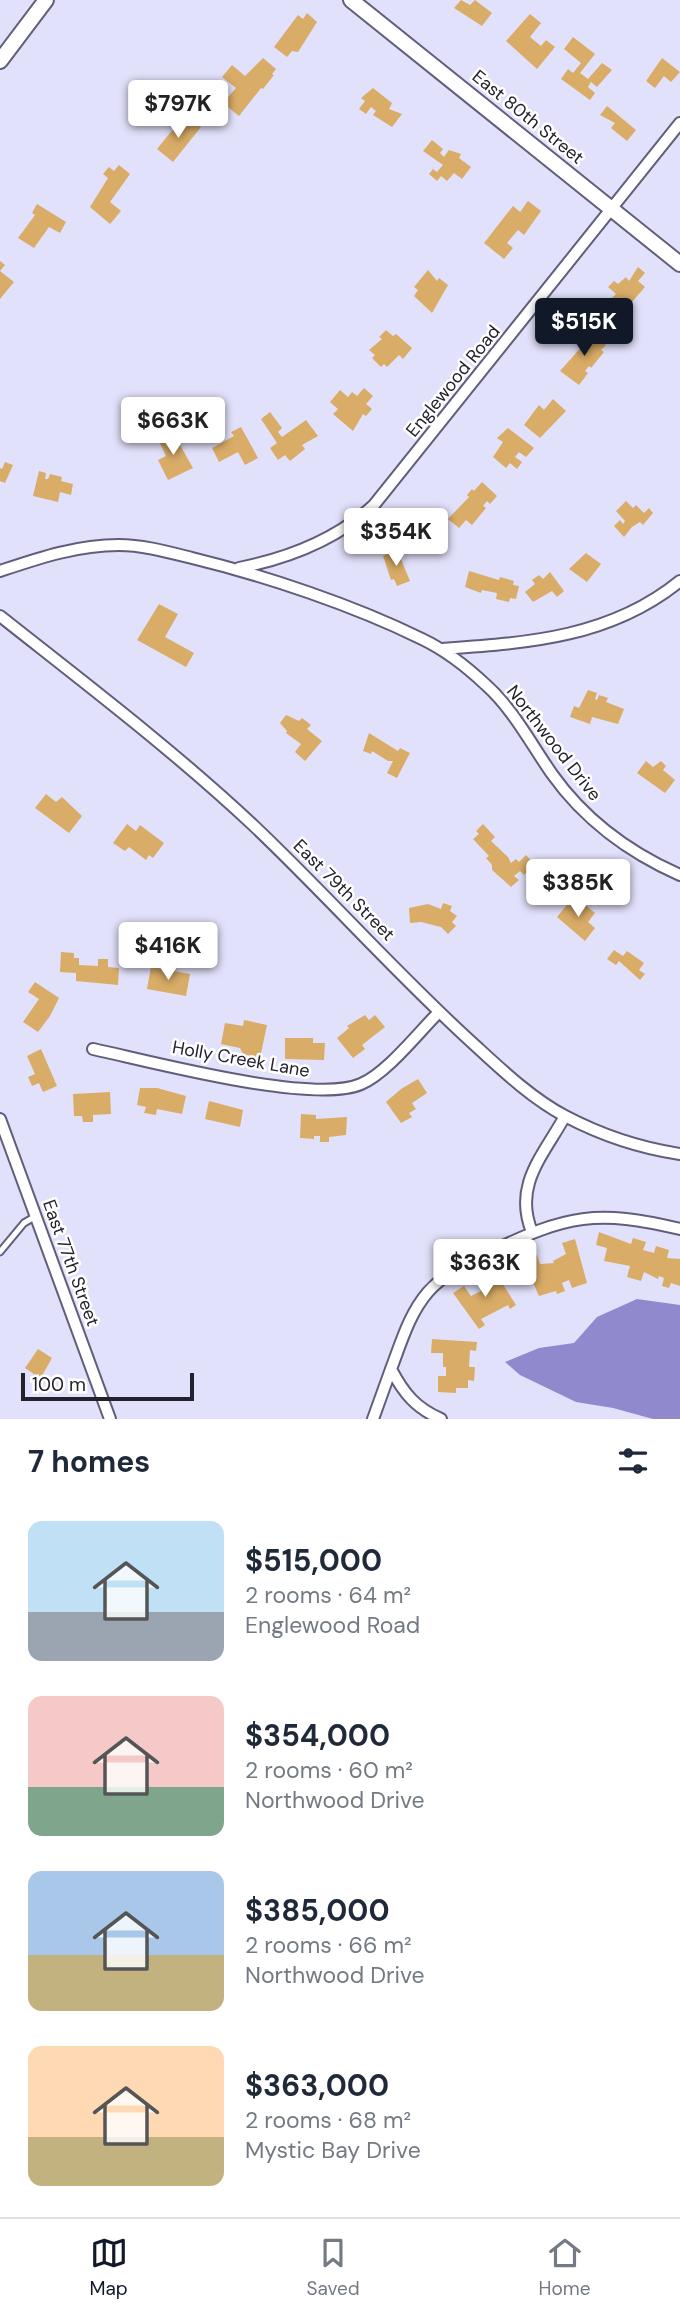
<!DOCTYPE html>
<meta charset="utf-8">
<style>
:root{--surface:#fff;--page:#f2f2f3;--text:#1f2937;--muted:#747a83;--line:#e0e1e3;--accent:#111827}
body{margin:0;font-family:"DM Sans",sans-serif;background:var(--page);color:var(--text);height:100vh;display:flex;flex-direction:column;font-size:26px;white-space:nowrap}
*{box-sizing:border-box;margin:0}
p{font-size:23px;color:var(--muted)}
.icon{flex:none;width:38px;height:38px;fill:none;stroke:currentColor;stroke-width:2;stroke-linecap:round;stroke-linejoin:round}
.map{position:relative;height:1419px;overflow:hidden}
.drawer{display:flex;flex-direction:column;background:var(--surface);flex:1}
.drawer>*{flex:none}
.scale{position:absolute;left:21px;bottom:18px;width:173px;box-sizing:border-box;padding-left:7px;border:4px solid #22212d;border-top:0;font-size:19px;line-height:24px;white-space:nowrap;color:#22212d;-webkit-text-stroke:5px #fff;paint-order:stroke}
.price{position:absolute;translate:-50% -60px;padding:0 16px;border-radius:7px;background:#fff;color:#222;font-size:23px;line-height:46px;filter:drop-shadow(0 2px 4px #0008)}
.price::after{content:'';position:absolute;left:50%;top:42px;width:21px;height:16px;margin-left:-10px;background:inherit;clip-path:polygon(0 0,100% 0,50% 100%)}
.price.active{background:var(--accent);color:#fff}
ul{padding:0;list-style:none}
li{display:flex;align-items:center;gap:21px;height:175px;padding:0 28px}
li span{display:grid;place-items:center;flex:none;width:196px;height:140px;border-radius:14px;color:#555}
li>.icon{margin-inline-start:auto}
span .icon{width:84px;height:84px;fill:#fffc;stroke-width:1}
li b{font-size:30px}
h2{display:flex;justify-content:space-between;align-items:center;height:84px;padding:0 28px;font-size:30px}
.tab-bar{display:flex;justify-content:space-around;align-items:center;height:98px;border-top:2px solid var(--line);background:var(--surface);font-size:19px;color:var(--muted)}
.tab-bar a{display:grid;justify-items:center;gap:4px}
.tab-bar .active{color:var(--accent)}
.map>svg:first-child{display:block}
.water{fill:#9089ce}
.building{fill:#d9ac67}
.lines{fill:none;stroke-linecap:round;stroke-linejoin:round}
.service-casing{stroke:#605e7a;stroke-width:9}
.minor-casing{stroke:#605e7a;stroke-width:14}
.tertiary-casing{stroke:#605e7a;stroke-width:18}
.service{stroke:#fff;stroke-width:5}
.minor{stroke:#fff;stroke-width:10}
.tertiary{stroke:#fff;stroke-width:14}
.labels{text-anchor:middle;stroke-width:5;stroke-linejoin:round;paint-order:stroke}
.street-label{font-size:18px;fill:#22212d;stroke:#fff}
</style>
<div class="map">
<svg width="680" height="1419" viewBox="0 0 680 1419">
<rect width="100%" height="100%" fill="#e2e1fb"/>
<path class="water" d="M637 1299 680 1305V1419H653L613 1408 576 1402 520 1375 505 1362 539 1348 574 1343 597 1317Z"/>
<path class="building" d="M461 0 470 5 475 0 492 13 482 26 454 8Z
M307 13 317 22 298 52 292 51 287 57 274 47 298 15 303 19Z
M530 14 541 23 530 37 541 46 546 40 555 47 537 69 506 41Z
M573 37 595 54 580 73 588 79 602 63 612 70 597 87 591 82 588 87 595 93 590 100 561 79 568 69 573 73 581 63 564 49Z
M263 58 276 69 272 74 274 75 263 89 261 88 239 116 223 103 236 88 222 77 232 65 245 76Z
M662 58 680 72 671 82 664 76 655 88 646 81Z
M373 88 392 103 389 109 402 114 392 127 373 115 376 111 371 107 366 114 359 109 365 101 361 98Z
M607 106 636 130 627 141 611 128 615 123 600 115Z
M190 119 201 127 173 162 157 149 170 133 175 128 179 132Z
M432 140 443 149 440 153 444 157 449 150 461 154 459 158 471 167 462 179 454 173 447 181 441 176 437 181 429 174 433 169 437 172 443 165 423 151Z
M119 165 130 174 110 202 121 211 110 224 90 207 108 178 103 174 109 167 114 171Z
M528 201 541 211 524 235 518 230 507 243 513 248 504 259 484 243 513 206 520 212Z
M37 204 66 222 60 233 49 227 34 248 18 238 35 215 32 213Z
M0 261 5 265 0 271 14 282 0 299Z
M638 267 645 273 638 281 645 287 632 302 626 298 621 304 628 310 621 318 611 310 617 302 612 298 616 294 608 287 614 281 618 284 626 277 629 281Z
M428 270 437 281 439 278 448 285 432 313 414 296 418 290 414 287Z
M587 329 606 345 601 350 604 352 591 368 589 366 585 371 588 373 579 385 560 371 584 344 579 340Z
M386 330 393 336 396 334 412 348 403 359 399 355 387 367 384 364 381 367 372 358 375 355 369 350 382 339 379 337Z
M364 388 373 396 366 404 372 409 366 416 363 414 353 431 333 414 338 409 330 402 340 390 348 397 352 392 357 396Z
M553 399 566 411 540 438 524 425 539 405 544 410Z
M270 412 282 428 278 432 282 437 306 420 318 436 302 445 305 449 290 461 285 455 278 460 270 448 277 443 261 419Z
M241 427 258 458 245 465 238 452 219 462 212 448 234 436 231 432Z
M508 428 534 448 526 457 519 452 515 457 522 462 517 469 510 463 506 468 493 457 503 442 497 438Z
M172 431 193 468 168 480 158 460 166 456 158 439Z
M5 462 13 465 5 483 0 481V468L2 469Z
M39 471 46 473 45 479H48L50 474 62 477 61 481 73 484 71 495 60 492 58 502 33 496Z
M482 482 497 496 490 504 487 501 483 506 486 508 472 525 466 520 459 528 448 519 469 497 467 495 472 489 474 491Z
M626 501 633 508 636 505 644 513 649 508 653 513 643 525 640 522 632 527 624 537 614 526 620 520 623 524 625 521 616 511Z
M397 550 410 581 397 586 394 579 391 580 383 556Z
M586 553 601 564 587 582 569 569Z
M469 571 499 580 500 577 514 581 513 585 519 586 516 599 510 598 509 602 496 599 497 593 482 590 481 593 465 587Z
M550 572 564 591 557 597 552 591 533 602 525 592 535 584 532 580 539 575 543 579Z
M159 604 178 614 165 637 194 653 186 667 137 640Z
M588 690 597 693 595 699 597 700 599 695 608 698 606 702 624 709 618 724 592 717 590 724 570 717 574 706 579 708Z
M286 715 299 721 302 718 311 725 307 729 322 741 305 761 295 752 301 744 286 733 287 731 280 723Z
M369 733 398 751 400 748 410 753 397 778 387 773 393 761H388L372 751 371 754 363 751Z
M646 761 653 767 661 761 666 766 663 770 675 780 665 793 637 773Z
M46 794 56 802 62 797 82 816 69 833 35 808Z
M127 824 136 831 140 825 164 843 153 858 149 855 146 860 129 847 125 851 113 843Z
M483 824 495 837 491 841 508 857 511 863 516 859 519 862 526 855 535 865 529 870 533 874 541 867 550 877 537 889 526 873 524 875 520 871 514 876 519 880 511 887 492 870V865L486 858 489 856 473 839 479 834 476 831Z
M571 900 580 907 583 903 595 913 588 922 595 928 585 941 557 917Z
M443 903 452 906 450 911 457 916 452 922 456 926 448 934 441 927 421 922 410 923 409 908 428 904 441 909Z
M614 950 623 956 627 951 644 963 639 970 645 974 640 980 619 961 616 965 607 959Z
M61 952 74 953V958H79V965L98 966V959H108V967L119 968 118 985 76 981V973L60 972Z
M151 967 190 974 186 996 147 989Z
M35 982 59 998 50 1016 38 1032 23 1022 39 999 28 992Z
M365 1015 369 1020 375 1015 385 1027 362 1045 365 1049 353 1058 337 1038 349 1028 347 1026Z
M244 1020 267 1025 260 1058 243 1054 240 1048 221 1044 225 1023 243 1026Z
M285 1038H313V1043H325L324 1060 285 1059Z
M41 1049 57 1086 43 1092 39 1083 32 1086 28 1077 35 1074 27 1056Z
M418 1079 427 1093 412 1103 416 1109 409 1113 412 1117 401 1123 386 1102 401 1089Z
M140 1088H157L186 1096 182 1114 157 1109 156 1115 144 1113 146 1107 137 1105Z
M110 1092 111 1114 93 1115V1122H83L82 1116H74L73 1094Z
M209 1101 243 1110 240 1127 205 1119Z
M301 1114 316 1115V1119L347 1117 346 1135 329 1137V1142H320V1136H314V1139L300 1138Z
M599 1232 631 1244 633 1238 646 1242 643 1250 654 1253 656 1246 669 1250 667 1258 680 1259V1286L671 1283 669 1288 662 1286 664 1278 659 1276 658 1279 644 1272 641 1281 627 1277 630 1266 604 1261 607 1248 596 1245Z
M575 1239 587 1283 572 1288 569 1280 562 1283 565 1291 557 1294 556 1291 539 1296 523 1260 537 1255 540 1264 554 1263 553 1261 566 1254 562 1243Z
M494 1270 516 1305 510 1309 508 1305 481 1319 485 1325 479 1329 453 1293 464 1286 471 1296 481 1291 489 1286 483 1277Z
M432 1339 477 1342 476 1351 470 1350 469 1367H475L474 1381 468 1380V1388H456V1393L438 1392V1376H446V1367H443V1353H431Z
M38 1349 52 1358 38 1383 31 1378 34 1374 25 1368Z"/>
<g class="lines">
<g class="service-casing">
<path id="service" d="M0 1252 24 1223 36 1216"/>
</g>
<g class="minor-casing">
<path id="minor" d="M239 568C289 558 336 540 374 505L680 123
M0 571C39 558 77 545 119 545 143 545 168 552 192 558 266 576 353 605 422 639 445 650 467 667 486 685 513 709 531 744 552 774 584 819 630 853 680 875
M0 616C86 684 173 750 253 825 329 897 399 977 478 1048 504 1072 533 1099 565 1116 601 1135 640 1148 680 1154
M441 649C527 643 610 638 680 581
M93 1049C149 1061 313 1105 361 1084 387 1073 418 1033 439 1012
M0 1119 110 1419
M532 1232C513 1185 543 1156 565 1116
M373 1419 391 1369
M441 1419C416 1408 404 1394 391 1369 401 1343 409 1314 428 1292 445 1273 467 1263 490 1252 567 1215 597 1209 680 1229"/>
</g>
<g class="tertiary-casing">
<path id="tertiary" d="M351 0 680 264
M0 61 46 0"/>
</g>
<use href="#service" class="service"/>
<use href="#minor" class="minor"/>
<use href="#tertiary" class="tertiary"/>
</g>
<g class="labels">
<g class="street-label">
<text transform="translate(528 117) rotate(39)" y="6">East 80th Street</text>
<text transform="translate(453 381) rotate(-51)" y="6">Englewood Road</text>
<text transform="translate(554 743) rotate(52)" y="6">Northwood Drive</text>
<text transform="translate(344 890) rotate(45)" y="6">East 79th Street</text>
<text transform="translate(241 1059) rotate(10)" y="6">Holly Creek Lane</text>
<text transform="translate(71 1263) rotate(70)" y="6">East 77th Street</text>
</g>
</g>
</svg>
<div class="scale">100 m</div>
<b class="price" style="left:178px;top:140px">$797K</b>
<b class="price active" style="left:584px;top:358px">$515K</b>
<b class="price" style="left:173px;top:457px">$663K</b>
<b class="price" style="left:396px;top:568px">$354K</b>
<b class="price" style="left:578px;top:919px">$385K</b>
<b class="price" style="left:168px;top:982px">$416K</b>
<b class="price" style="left:485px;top:1299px">$363K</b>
</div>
<section class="drawer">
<h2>7 homes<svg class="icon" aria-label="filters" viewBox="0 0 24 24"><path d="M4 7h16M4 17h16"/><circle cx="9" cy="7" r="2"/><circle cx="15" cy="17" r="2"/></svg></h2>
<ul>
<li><span style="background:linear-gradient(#bfe0f5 65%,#9aa5b1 0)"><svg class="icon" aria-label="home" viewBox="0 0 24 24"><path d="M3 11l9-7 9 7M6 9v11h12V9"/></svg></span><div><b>$515,000</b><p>2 rooms · 64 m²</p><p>Englewood Road</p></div></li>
<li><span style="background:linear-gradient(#f6c9c9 65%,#7fa58c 0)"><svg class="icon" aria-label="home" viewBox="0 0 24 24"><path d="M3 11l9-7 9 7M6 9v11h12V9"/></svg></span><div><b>$354,000</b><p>2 rooms · 60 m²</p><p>Northwood Drive</p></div></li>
<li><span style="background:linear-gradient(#a9c7e8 60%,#c2b280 0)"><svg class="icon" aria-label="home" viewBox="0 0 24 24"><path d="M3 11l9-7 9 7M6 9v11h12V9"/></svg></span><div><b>$385,000</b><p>2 rooms · 66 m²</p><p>Northwood Drive</p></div></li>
<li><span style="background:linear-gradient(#ffd9b3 65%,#c2b280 0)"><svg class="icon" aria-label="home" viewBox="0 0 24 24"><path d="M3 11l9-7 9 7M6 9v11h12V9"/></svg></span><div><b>$363,000</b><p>2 rooms · 68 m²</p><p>Mystic Bay Drive</p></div></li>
</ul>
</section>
<nav class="tab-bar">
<a class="active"><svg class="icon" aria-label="map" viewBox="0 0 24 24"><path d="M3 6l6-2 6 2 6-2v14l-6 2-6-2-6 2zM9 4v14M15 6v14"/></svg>Map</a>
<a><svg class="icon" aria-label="saved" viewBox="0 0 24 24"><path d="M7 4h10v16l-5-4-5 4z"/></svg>Saved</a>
<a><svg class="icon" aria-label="home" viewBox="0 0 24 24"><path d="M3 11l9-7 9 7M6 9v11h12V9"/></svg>Home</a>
</nav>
